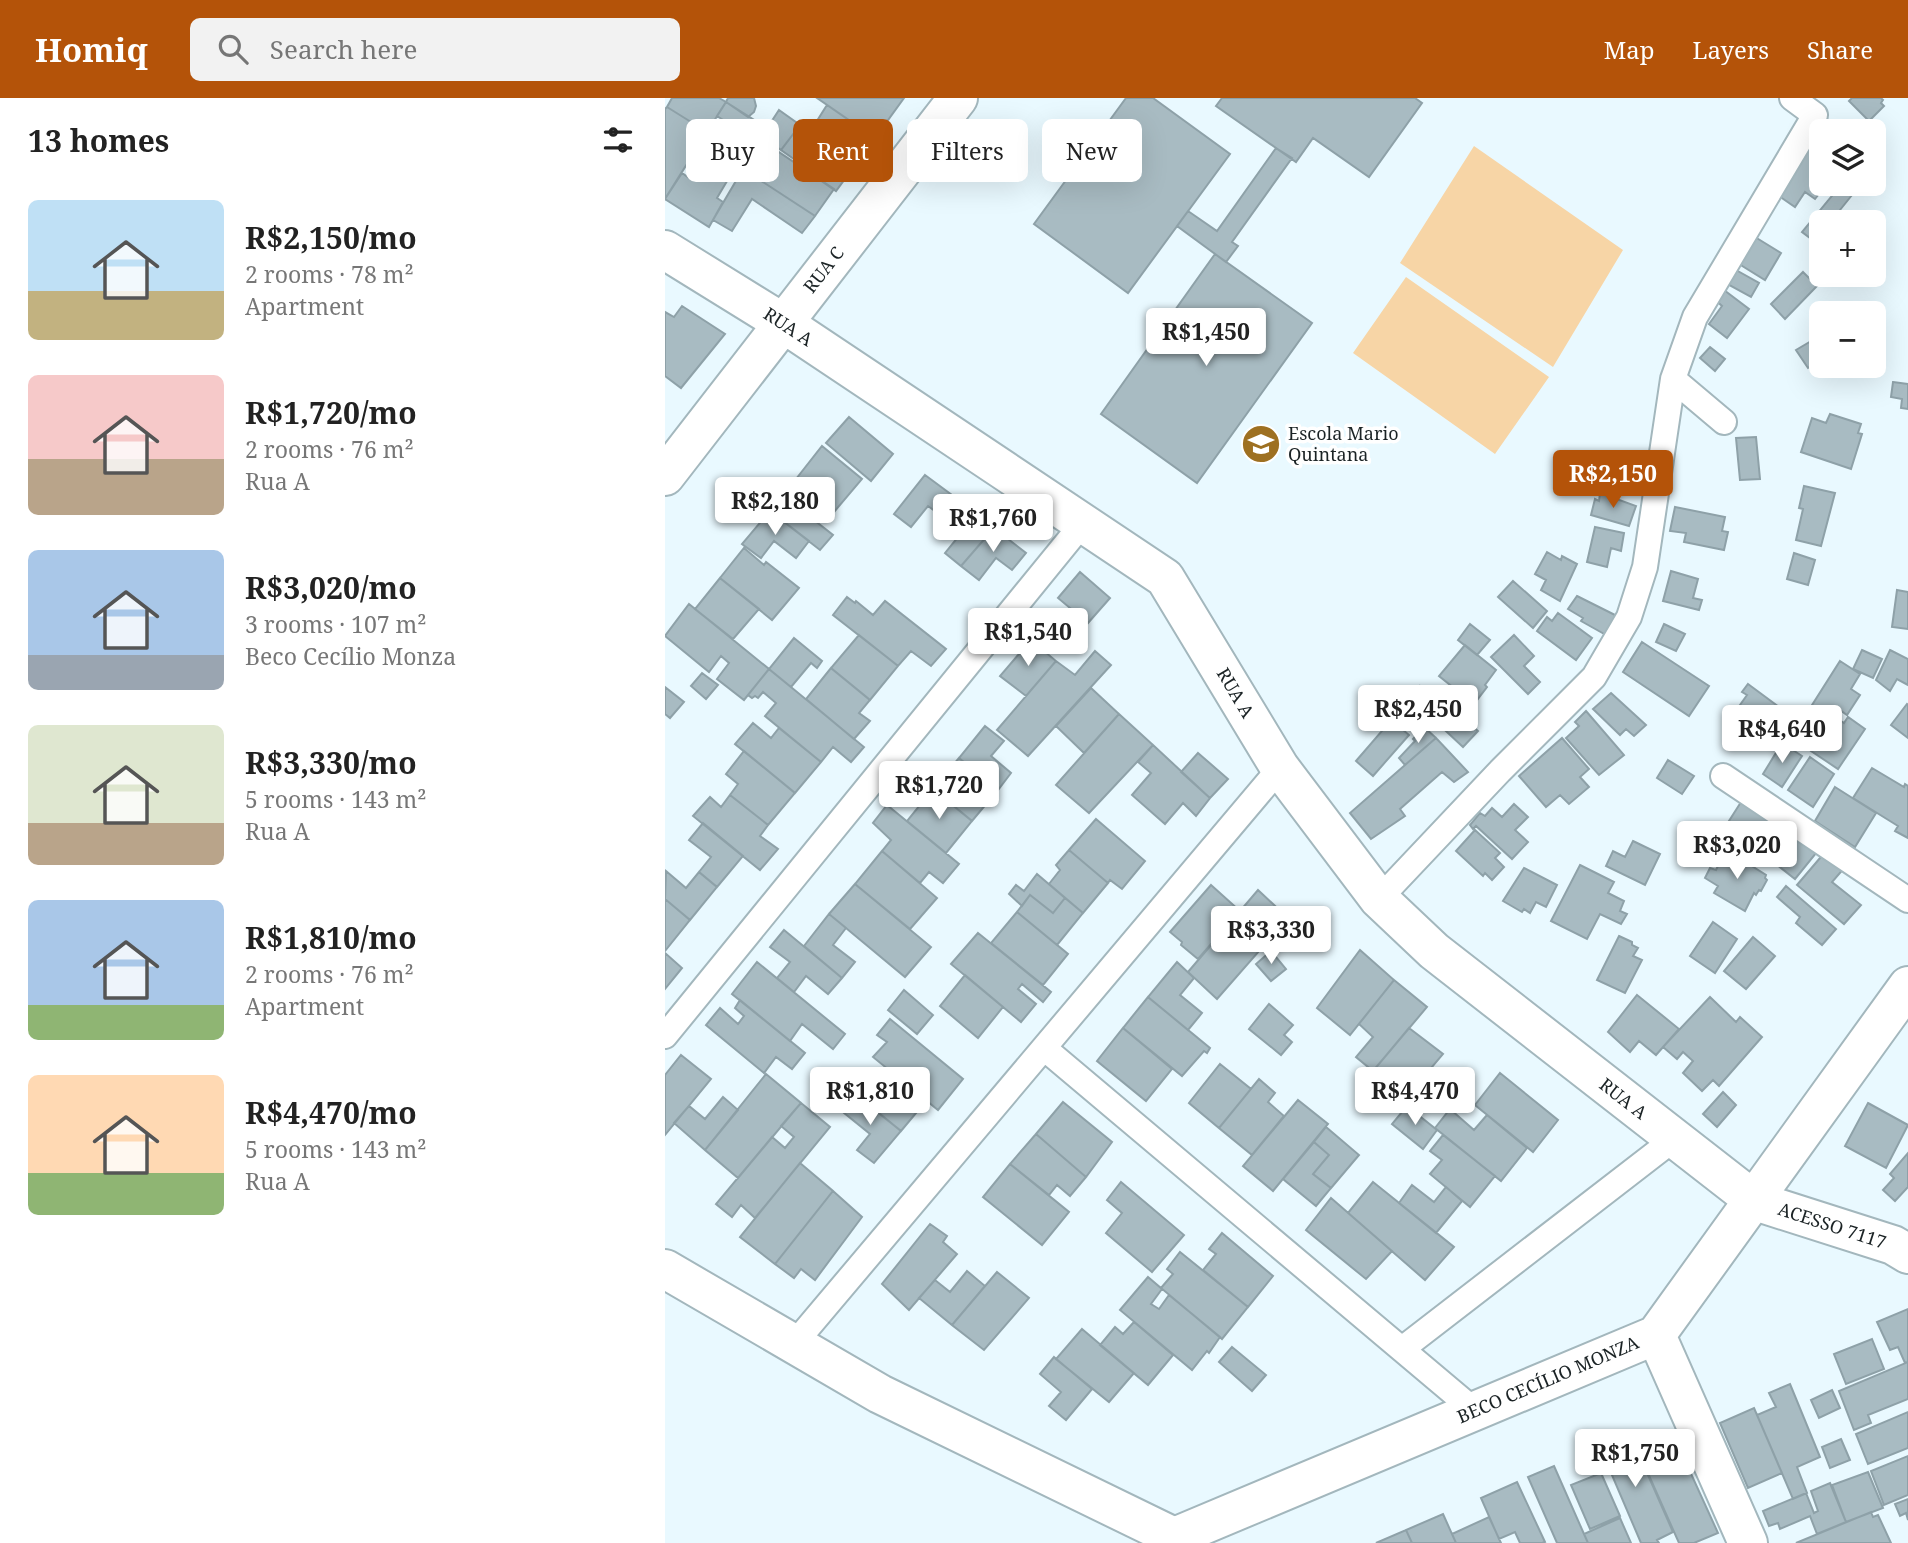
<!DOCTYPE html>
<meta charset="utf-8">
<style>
:root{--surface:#fff;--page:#f2f2f2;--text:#222;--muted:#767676;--accent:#b45309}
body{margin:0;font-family:"Noto Serif",serif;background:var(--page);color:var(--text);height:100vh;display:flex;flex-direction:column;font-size:26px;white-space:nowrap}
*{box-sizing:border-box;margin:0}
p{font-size:23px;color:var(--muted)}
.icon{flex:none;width:38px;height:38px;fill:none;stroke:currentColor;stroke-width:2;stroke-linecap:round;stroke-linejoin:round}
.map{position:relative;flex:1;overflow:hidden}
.side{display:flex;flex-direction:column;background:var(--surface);width:665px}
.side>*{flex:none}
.top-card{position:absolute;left:21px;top:21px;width:665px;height:63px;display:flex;gap:14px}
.controls{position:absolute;left:1144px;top:21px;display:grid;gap:14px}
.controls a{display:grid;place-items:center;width:77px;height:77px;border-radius:10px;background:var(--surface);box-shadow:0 7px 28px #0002;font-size:35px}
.price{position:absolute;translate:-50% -60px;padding:0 16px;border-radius:7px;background:#fff;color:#222;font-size:23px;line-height:46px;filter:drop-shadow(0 2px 4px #0008)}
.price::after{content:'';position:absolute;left:50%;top:42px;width:21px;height:16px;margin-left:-10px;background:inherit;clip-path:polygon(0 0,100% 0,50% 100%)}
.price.current{background:var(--accent);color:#fff}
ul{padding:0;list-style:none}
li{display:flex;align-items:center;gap:21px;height:175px;padding:0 28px}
li span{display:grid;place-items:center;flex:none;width:196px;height:140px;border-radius:10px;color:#555}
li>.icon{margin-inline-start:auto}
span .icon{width:84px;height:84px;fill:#fffc;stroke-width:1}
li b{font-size:30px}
h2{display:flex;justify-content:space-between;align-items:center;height:84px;padding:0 28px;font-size:30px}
.chip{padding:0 24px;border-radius:10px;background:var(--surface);box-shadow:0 7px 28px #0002;font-size:24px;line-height:63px}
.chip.current{background:var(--accent);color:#fff}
header{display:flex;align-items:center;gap:42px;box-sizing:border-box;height:98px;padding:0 35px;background:var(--accent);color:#fff}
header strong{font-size:33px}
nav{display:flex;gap:38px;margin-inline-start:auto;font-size:24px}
.search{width:490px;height:63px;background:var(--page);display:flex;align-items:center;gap:18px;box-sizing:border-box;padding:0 24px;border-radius:10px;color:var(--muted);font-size:26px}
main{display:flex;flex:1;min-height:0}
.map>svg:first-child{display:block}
.green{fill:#f7d5a6}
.building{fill:#a8bbc2;stroke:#8ea1a8;stroke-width:2}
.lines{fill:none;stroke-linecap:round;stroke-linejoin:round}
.lane-casing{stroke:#a3b7bd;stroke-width:28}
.street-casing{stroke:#a3b7bd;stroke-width:42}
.lane{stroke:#fff;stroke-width:24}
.street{stroke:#fff;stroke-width:38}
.labels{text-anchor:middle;stroke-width:7;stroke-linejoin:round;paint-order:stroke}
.street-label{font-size:18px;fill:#1b2325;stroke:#fff}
.poi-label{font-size:18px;fill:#1b2325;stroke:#fff;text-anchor:start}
</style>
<header>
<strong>Homiq</strong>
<div class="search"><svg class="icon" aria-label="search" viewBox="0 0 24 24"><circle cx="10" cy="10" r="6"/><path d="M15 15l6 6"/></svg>Search here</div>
<nav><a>Map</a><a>Layers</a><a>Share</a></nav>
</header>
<main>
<section class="side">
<h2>13 homes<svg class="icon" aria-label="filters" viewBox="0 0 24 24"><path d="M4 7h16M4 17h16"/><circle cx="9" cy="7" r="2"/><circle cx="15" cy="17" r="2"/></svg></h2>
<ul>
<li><span style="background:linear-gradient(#bfe0f5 65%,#c2b280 0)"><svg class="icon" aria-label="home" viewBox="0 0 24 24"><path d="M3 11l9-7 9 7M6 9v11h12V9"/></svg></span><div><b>R$2,150/mo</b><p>2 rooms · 78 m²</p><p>Apartment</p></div></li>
<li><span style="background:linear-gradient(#f6c9c9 60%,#b9a48a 0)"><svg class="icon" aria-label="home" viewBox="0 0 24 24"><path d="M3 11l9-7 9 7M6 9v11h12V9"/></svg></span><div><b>R$1,720/mo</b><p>2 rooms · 76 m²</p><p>Rua A</p></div></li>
<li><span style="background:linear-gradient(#a9c7e8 75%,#9aa5b1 0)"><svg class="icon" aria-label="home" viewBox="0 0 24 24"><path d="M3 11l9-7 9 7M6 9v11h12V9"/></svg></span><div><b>R$3,020/mo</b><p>3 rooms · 107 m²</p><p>Beco Cecílio Monza</p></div></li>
<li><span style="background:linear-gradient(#dfe7d0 70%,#b9a48a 0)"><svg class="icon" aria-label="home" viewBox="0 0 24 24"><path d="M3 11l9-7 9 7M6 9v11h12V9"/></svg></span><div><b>R$3,330/mo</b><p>5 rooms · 143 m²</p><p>Rua A</p></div></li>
<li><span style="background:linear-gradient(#a9c7e8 75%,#8fb573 0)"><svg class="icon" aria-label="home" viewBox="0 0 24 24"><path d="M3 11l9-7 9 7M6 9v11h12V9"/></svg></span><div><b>R$1,810/mo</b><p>2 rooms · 76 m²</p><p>Apartment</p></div></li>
<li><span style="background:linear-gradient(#ffd9b3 70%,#8fb573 0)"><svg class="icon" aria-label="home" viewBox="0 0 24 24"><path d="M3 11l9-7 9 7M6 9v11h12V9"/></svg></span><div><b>R$4,470/mo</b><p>5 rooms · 143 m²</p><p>Rua A</p></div></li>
</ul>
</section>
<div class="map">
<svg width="1243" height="1445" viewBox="0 0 1243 1445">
<rect width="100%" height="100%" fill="#e9f9ff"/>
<path class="green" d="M809 48 958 152 888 269 735 165Z
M741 179 884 279 830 356 688 255Z"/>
<path class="building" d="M7 0H54L61 4 42 34 2 9Z
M63 0H89L91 8 89 14 83 19 61 4Z
M152 0H239L210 40Z
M461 0H488L565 56 463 195 369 126Z
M557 0H750L757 5 704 79 648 40 631 64 551 8Z
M1187 0H1216L1218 2 1216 5 1219 8 1204 23 1184 3Z
M61 4 102 30 94 45 52 18Z
M162 7 210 40 191 66 145 34Z
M2 9 42 34 0 101V11Z
M114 12 135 27 116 52 97 38Z
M135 27 182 60 174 72 163 65 153 78 116 52Z
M52 33 81 51 52 100 58 104 44 129 0 101 17 75 24 80Z
M96 42 169 91 150 118 78 71Z
M1145 49 1157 58V86H1162L1150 101 1140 94 1130 109 1111 96Z
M611 50 627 60 567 144 573 148 561 164 512 128 523 113 552 133Z
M182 60 191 66 171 93 148 77 149 74 153 78 163 65 174 72Z
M78 71 150 118 137 135 87 101 67 133 48 122Z
M1175 88 1187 97 1175 112 1190 124H1157V149L1137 134Z
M1090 139 1116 155 1100 182 1074 166Z
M550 156 647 225 532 385 436 316Z
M1071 172 1094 185 1086 199 1055 182Z
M1138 174 1152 188 1120 221 1106 206Z
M1055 189 1084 211 1062 240 1044 226 1057 208 1047 199Z
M17 208 60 236 16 290 0 278V214L9 219Z
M1148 242 1152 246 1157 243V261L1143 270 1131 252Z
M1045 249 1060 261 1050 273 1035 260Z
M1228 284 1243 286V311L1236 310 1237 301 1226 299Z
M1165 316 1196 326 1193 335 1197 336 1186 371 1136 354 1147 320 1161 325Z
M184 319 228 356 206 383 161 345Z
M1091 339 1095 381 1075 382 1071 340Z
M157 348 197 381 169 414 131 381Z
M260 377 295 403 281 421 263 408 246 429 229 416Z
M131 381 147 395 135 411 168 437 155 452 105 413Z
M1139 388 1170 395 1156 448 1131 442 1138 411 1134 410Z
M935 395 971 408 964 428 926 417 930 401 934 403Z
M295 403 329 430 296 468 280 455 298 433 281 421Z
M1010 409 1060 419 1057 433 1063 434 1059 452 1019 444 1021 435 1005 433Z
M105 413 144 443 131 460 109 443 96 460 77 446Z
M930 429 959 435 956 453 946 450 942 469 922 464Z
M329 430 361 455 347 472 331 460 314 482 296 468Z
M79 450 99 467 101 464 134 490 107 522 55 480Z
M882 454 896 462 897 458 912 466 895 503 876 492 881 482 870 476Z
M1129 455 1150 462 1143 487 1122 481Z
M1006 473 1033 481 1028 500 1037 502 1034 512 998 503Z
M415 474 445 500 423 525 393 500Z
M55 480 94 511 68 541 30 511Z
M848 483 882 513 868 530 833 499Z
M1232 492 1243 494V531L1227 529Z
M912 498 952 518 941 537 916 523 918 520 903 511Z
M182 499 190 505 191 503 208 517 220 503 281 551 266 568 246 553 233 568 168 517Z
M24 506 104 571 79 602 52 581 64 565 56 558 44 574 0 538Z
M893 515 927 540 911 562 872 533 882 519 887 523Z
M805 526 825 542 812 557 793 542Z
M999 526 1020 536 1011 553 991 544Z
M194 537 233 568 205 602 166 570Z
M849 537 869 558 859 568 875 584 863 596 826 559Z
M129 540 157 563 152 570 146 565 126 589 104 571Z
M366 542 391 563 361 598 335 578Z
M977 544 1044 588 1024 618 958 574Z
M800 547 831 572 820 587 822 589 809 606 774 578Z
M1197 552 1217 561 1208 580 1188 571Z
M1225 552 1243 561V587L1232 581 1225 593 1211 582Z
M430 553 446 567 363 658 332 632 391 563 410 577Z
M1175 563 1195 576 1186 591 1195 597 1182 617 1172 610 1161 627 1142 615Z
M166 570 205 602 194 615 205 623 189 641 141 601Z
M104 571 199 649 186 664 168 649 156 664 100 618 111 605 98 594 93 600 90 598 87 600 83 597Z
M37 575 53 587 41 601 26 588Z
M1083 586 1114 609 1097 634 1084 625 1090 617 1075 607 1082 597 1077 594Z
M755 588 776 603 764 620 743 605Z
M0 589 19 604 5 620 0 616Z
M426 590 454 616 419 655 391 628Z
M946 595 981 627 969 638 961 631 955 637 928 611Z
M782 605 813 633 798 649 768 621Z
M1242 606 1243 607V640L1226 627Z
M921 613 959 657 934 677 901 640 914 628 910 624Z
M454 616 488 647 424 715 391 687Z
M1170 619 1179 625 1183 619 1200 631 1173 671 1146 653Z
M88 625 106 640 114 630 156 664 130 695 70 646Z
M730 625 744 637 708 678 691 663 722 627 726 630Z
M320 628 339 643 326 658 346 675 333 692 294 660Z
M759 629 771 640 740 667 734 660 750 643 748 641Z
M771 640 803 674 789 684 777 674 735 711 740 718 706 741 685 715Z
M897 640 924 671 915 679 924 689 904 706 895 697 881 709 854 678Z
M1117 645 1137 658 1117 689 1098 676Z
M488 647 545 700 531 718 518 705 500 726 467 697 486 675 473 664Z
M79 653 130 695 103 727 65 697 73 686 61 676Z
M533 655 563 681 545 700 516 674Z
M1145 659 1169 676 1148 709 1123 692Z
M294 660 333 692 307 723 268 691Z
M1003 662 1029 678 1017 696 992 680Z
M1207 670 1239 689 1240 686 1243 688V740L1230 733 1233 728 1188 700Z
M1170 689 1211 715 1190 749 1150 723Z
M268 691 307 723 281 755 242 723Z
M65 697 103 727 95 738 113 751 95 772 28 718 45 699 56 709Z
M1076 704 1114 727 1102 746 1099 744 1092 753 1078 744 1083 734 1064 723Z
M849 706 863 719 850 732 863 744 847 761 811 728 808 731 805 727 815 715 820 718 827 710 837 719Z
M222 707 294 766 278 785 264 774 255 785 217 753 226 742 208 725Z
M431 721 480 763 457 791 445 782 443 785 404 752Z
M38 725 78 758 52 789 34 774 46 759 24 742Z
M810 732 835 755 830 760 839 769 827 782 820 775 818 778 791 753Z
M1128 736 1152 754 1130 781 1097 755 1109 739 1119 747Z
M968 743 995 756 980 787 941 768 948 753 960 759Z
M404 752 443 785 418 815 384 786 395 772 391 767Z
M217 753 272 800 245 831 190 786Z
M1161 753 1180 769 1167 784 1196 807 1179 826 1132 787Z
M1066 755 1101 777 1100 780 1102 782 1096 793 1094 792 1091 797 1089 795 1080 813 1049 795 1053 788 1040 780 1045 770 1051 772 1055 764 1058 766Z
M915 767 949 784 943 795 959 803 955 813 962 816 956 826 935 816 922 841 886 823Z
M859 770 892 787 881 809 871 804 865 815 859 811 857 814 838 803Z
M1 773 21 790 34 774 52 789 25 822 0 801Z
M372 776 400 800 388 815 365 797 357 808 344 796 351 787 359 793Z
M190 786 266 849 240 879 164 816Z
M546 787 575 813 533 861 516 847 517 844 505 834Z
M1121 788 1171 831 1157 847 1131 825 1135 819 1112 799Z
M593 792 623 820 552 901 523 874Z
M365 797 388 815 400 800 418 815 392 847 352 814Z
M0 801 25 822 0 853Z
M352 814 403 856 378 887 326 845Z
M164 816 181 830 168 847 190 864 177 880 139 848Z
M1048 824 1072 841 1050 875 1025 858Z
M119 832 177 880 163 896 141 878 129 894 112 880 125 864 105 849Z
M313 835 386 894 378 904 357 886 353 891 371 906 356 924 286 866Z
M954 838 967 844V847L973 850 968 858 977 862 960 895 932 882Z
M1088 839 1110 858 1081 891 1059 873Z
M695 852 729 882 685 937 652 910Z
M606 853 621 871 606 883 591 866Z
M0 855 17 870 0 891Z
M92 864 180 936 168 951 137 926 125 943 67 896Z
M512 864 529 880 515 897 537 915 523 932 483 899Z
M300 877 338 909 313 940 275 908Z
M729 882 762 909 708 973 691 959 708 939 694 926Z
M239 892 268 917 252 936 223 912Z
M972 897 1014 931 991 957 974 943 965 954 943 934Z
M483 899 545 950 542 955 539 953 517 978 458 930Z
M1045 899 1071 924 1075 919 1097 939 1054 988 1048 982 1037 993 1018 975 1028 963 1018 954 1012 961 998 949Z
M75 902 140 955 127 971 111 959 99 975 41 927 55 910 73 926 79 918 70 910Z
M604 906 628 927 619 937 627 944 616 957 584 931Z
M225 921 298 981 273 1012 208 959 222 944 212 937Z
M458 930 507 971 481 1003 432 963Z
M744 930 778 956 734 1008 715 993 723 985 708 973Z
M16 957 46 981 0 1037V977Z
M555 966 586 991 554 1030 524 1005Z
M835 975 893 1022 868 1054 810 1007Z
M101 976 136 1005 73 1080 40 1052Z
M594 981 610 995 603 1004 619 1018 587 1057 554 1030Z
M212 986 232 1004 244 988 262 1002 236 1033 198 1002Z
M186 993 236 1033 209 1065 192 1052 205 1036 173 1010Z
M1058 994 1071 1007 1052 1029 1038 1016Z
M58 999 73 1012 40 1052 9 1025 24 1008 40 1021Z
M633 1002 663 1026 608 1093 578 1068Z
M398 1004 447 1044 421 1079 371 1036Z
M136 1005 165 1029 90 1120 76 1107 67 1119 51 1106 107 1039 120 1050 129 1039 116 1028Z
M1203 1005 1243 1027 1221 1070 1180 1048Z
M742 1008 772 1032 758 1051 727 1026Z
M785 1011 809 1032 822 1017 862 1050 836 1083 770 1030Z
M661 1029 694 1057 666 1090 648 1076 664 1057 649 1044Z
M371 1036 421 1079 405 1098 392 1087 384 1097 345 1066Z
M778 1037 830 1078 805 1109 765 1076 777 1062 765 1053Z
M649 1044 664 1057 648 1076 666 1090 651 1108 618 1081Z
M1243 1055V1089L1230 1103 1218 1092 1229 1080 1225 1076Z
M135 1065 168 1093 110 1166 75 1139Z
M345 1066 404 1114 377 1147 318 1099Z
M456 1084 519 1137 487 1174 441 1135 457 1115 442 1102Z
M708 1084 789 1149 760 1182 683 1115Z
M747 1087 769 1104 781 1089 797 1103 771 1135 734 1105Z
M168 1093 197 1119 150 1182 136 1171 129 1180 110 1166Z
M666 1100 727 1153 701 1181 641 1132Z
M265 1126 282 1138 278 1144 292 1156 244 1212 217 1186Z
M557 1135 608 1178 583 1209 538 1172 551 1156 544 1151Z
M515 1154 583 1209 557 1241 496 1190 508 1176 502 1171Z
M302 1173 320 1188 287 1227 254 1200 270 1182 285 1194Z
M332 1174 364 1200 319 1252 287 1227Z
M483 1179 497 1191 486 1206 494 1211 504 1197 555 1239 544 1255 542 1253 527 1272 455 1212Z
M1243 1211V1264L1240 1265 1233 1249 1225 1252 1212 1224Z
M469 1224 508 1257 483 1287 435 1247 450 1229 458 1236Z
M417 1231 469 1275 444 1304 391 1261Z
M1207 1241 1219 1271 1181 1286 1169 1256Z
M567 1249 601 1277 587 1293 554 1264Z
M389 1259 427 1291 401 1322 384 1308 396 1294 375 1276Z
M1243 1264V1301L1203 1317 1206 1325 1189 1332 1174 1293Z
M1125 1286 1155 1359 1132 1369 1142 1395 1128 1401 1092 1317 1111 1309 1104 1295Z
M1167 1292 1175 1310 1154 1320 1146 1302Z
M1089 1310 1117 1375 1083 1390 1055 1325Z
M1243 1314V1350L1203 1366 1191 1336Z
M965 1336 1008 1434 992 1442 994 1445H976L944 1370 935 1373 927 1353Z
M1176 1341 1185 1362 1165 1370 1157 1349Z
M1017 1356 1053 1435 1029 1445H1014L982 1373Z
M1243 1358V1397L1219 1407 1206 1373Z
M889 1368 919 1436 923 1445H892L863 1379Z
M1203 1374 1218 1410 1181 1424 1167 1387Z
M936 1375 955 1418 925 1431 906 1387Z
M852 1384 880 1444 877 1445H855L850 1434 834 1441 816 1400Z
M1165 1385 1181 1424 1152 1436 1145 1418 1115 1431 1113 1425 1104 1428 1098 1413 1141 1395 1149 1415 1153 1413 1146 1393Z
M1243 1401V1422L1241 1415 1235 1418 1230 1406Z
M1206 1414 1208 1419 1213 1417 1226 1445H1131Z
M778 1416 791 1445H747L741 1432Z
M824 1419 836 1445H791L787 1436Z
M955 1420 966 1445H923L919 1436Z
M741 1432 747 1445H711Z"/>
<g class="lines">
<g class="lane-casing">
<path id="lane" d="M1008 281 1059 324
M1058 678 1243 802
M714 801 835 673 929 579 964 519 980 469 1008 281 1030 219 1150 17 1127 0
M0 938 418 425
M379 950 810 1313
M129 1246 615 670
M737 1251 1009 1041"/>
</g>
<g class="street-casing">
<path id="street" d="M0 152 118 225 500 480 615 670 714 801 769 853 1090 1103 1228 1147 1243 1156
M0 378 293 0
M0 1171 215 1296 509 1439 511 1445
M991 1237 1083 1445
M495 1445 991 1237 1243 888"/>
</g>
<use href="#lane" class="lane"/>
<use href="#street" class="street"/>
</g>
<defs>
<g id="school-disc" transform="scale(2.0125)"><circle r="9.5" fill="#9e7021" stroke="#fff"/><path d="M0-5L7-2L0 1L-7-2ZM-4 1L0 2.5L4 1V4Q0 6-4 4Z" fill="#fff"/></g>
</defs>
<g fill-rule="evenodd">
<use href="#school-disc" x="596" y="346"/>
</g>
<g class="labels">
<g class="street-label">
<text transform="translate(159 172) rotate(-52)" y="6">RUA C</text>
<text transform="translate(123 229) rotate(33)" y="6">RUA A</text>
<text transform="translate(570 595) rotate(59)" y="6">RUA A</text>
<text transform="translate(958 1001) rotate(38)" y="6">RUA A</text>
<text transform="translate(1167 1128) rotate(18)" y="6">ACESSO 7117</text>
<text transform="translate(883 1282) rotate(-23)" y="6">BECO CECÍLIO MONZA</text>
</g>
<g class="poi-label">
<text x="623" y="342">Escola Mario<tspan x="623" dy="21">Quintana</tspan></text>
</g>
</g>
</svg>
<div class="controls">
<a><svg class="icon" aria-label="layers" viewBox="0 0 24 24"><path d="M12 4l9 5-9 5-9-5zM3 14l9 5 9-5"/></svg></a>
<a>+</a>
<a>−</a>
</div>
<b class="price" style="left:541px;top:270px">R$1,450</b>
<b class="price current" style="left:948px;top:412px">R$2,150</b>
<b class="price" style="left:110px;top:439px">R$2,180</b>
<b class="price" style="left:328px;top:456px">R$1,760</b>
<b class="price" style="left:363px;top:570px">R$1,540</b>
<b class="price" style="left:753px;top:647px">R$2,450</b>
<b class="price" style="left:1117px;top:667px">R$4,640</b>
<b class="price" style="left:274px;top:723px">R$1,720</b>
<b class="price" style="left:1072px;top:783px">R$3,020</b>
<b class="price" style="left:606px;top:868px">R$3,330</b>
<b class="price" style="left:205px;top:1029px">R$1,810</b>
<b class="price" style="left:750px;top:1029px">R$4,470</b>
<b class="price" style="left:970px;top:1391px">R$1,750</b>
<div class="top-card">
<a class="chip">Buy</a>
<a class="chip current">Rent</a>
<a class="chip">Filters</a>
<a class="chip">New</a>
</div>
</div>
</main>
